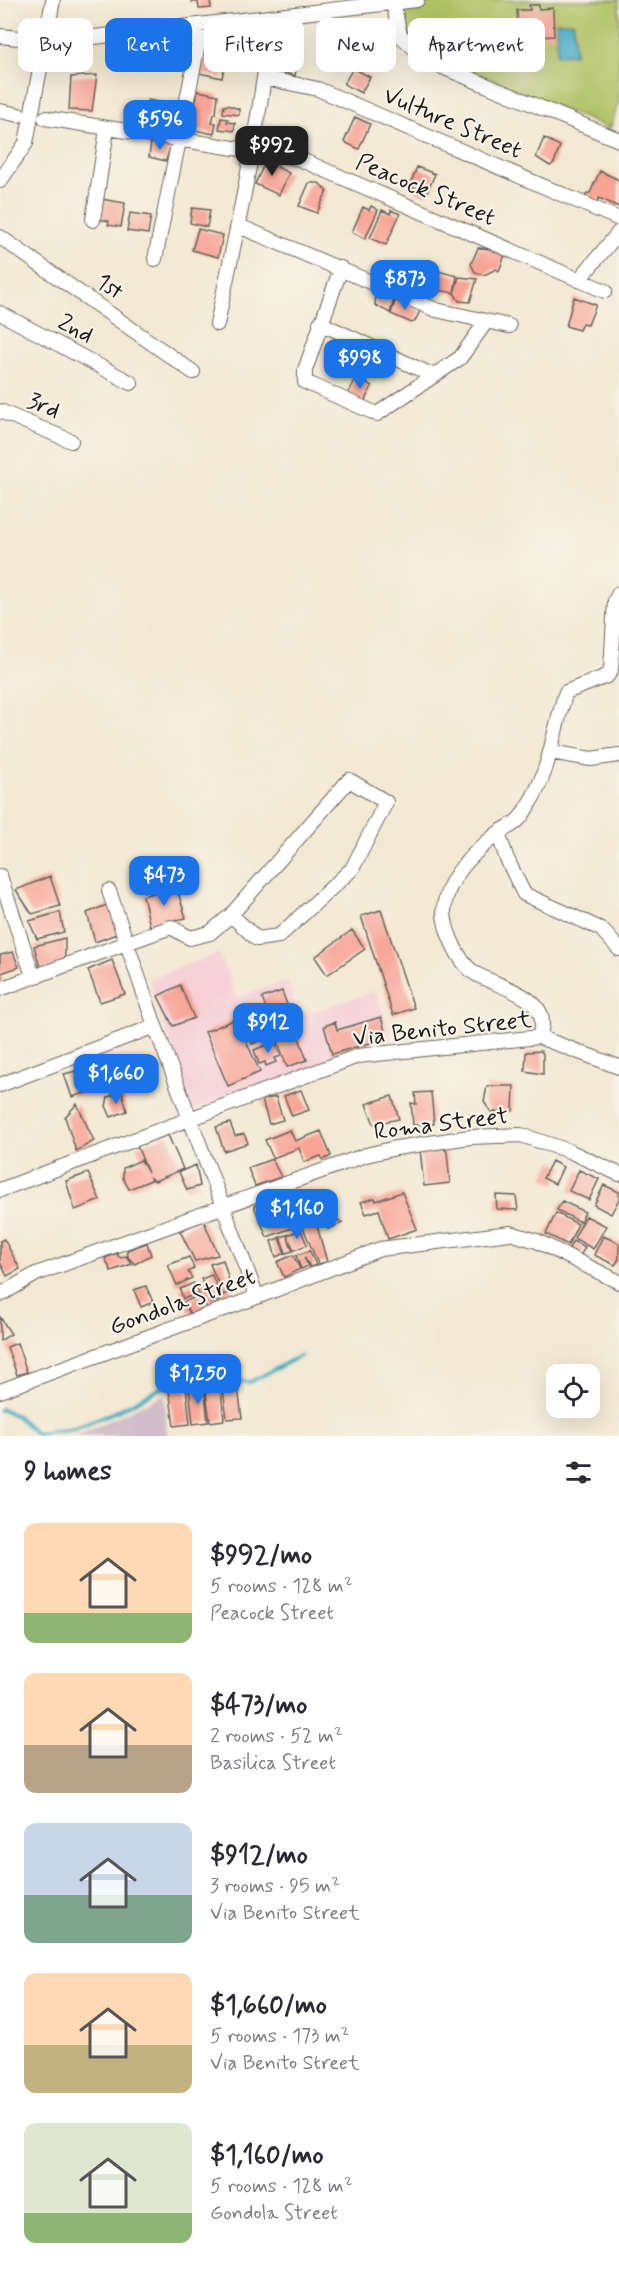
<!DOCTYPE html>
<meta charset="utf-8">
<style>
:root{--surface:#fff;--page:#f2f2f3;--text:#2b2b33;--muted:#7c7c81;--accent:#1a73e8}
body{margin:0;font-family:Mynerve,sans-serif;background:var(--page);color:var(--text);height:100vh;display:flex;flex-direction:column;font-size:22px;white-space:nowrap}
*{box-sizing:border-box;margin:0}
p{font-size:20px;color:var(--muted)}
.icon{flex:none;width:33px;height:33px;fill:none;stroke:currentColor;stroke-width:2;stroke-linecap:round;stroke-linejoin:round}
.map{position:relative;height:1436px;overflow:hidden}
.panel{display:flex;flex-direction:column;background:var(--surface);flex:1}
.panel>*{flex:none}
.hud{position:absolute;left:18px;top:18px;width:584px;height:54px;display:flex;gap:12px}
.buttons{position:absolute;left:546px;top:1364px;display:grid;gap:12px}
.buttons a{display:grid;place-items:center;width:54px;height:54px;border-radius:12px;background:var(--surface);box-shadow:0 6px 24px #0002;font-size:30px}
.price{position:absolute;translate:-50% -51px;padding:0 14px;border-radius:12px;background:var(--accent);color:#fff;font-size:20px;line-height:39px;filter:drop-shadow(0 2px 3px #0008)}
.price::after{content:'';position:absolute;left:50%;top:36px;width:18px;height:14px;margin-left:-9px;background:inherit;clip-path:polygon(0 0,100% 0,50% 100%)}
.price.current{background:#222;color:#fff}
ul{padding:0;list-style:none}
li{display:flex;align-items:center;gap:18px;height:150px;padding:0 24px}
li span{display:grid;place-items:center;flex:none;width:168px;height:120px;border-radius:12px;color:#555}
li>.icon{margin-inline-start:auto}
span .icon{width:72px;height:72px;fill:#fffc;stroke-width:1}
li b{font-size:26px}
h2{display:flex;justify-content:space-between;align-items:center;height:72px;padding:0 24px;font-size:26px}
.tag{padding:0 21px;border-radius:12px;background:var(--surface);box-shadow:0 6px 24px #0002;font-size:21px;line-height:54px}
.tag.current{background:var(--accent);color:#fff}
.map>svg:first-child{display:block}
.built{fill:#f6cfd7}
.industrial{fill:#d1bdc9}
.green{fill:#b1c265;stroke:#666f40;stroke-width:1.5}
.water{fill:#44abc4;stroke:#306470;stroke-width:1.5}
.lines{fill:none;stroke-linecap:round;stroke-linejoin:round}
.stream{stroke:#44abc4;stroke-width:4}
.building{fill:#f8a495}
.minor-casing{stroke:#67635b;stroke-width:16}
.minor{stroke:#fff;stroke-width:14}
.labels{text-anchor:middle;stroke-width:4.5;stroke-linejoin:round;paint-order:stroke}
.street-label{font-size:24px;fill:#1c1c1c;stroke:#f7f3e8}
</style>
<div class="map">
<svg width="619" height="1436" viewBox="0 0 619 1436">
<rect width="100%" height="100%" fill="#f7f3e8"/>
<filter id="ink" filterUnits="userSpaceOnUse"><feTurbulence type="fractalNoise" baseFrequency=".0167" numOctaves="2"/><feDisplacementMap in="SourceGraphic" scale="12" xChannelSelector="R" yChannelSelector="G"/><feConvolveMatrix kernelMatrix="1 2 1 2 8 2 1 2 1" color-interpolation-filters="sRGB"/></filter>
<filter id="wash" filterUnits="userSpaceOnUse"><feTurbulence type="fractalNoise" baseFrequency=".008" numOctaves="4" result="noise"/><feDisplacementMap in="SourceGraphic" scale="24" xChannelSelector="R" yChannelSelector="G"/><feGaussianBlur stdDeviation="1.35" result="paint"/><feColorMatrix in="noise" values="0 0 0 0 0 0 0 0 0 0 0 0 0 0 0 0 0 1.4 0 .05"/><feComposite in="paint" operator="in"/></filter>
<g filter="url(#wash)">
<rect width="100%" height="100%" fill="#f3e8d1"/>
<path class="built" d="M219 953 237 997 287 981 300 1015 375 991 392 1039 193 1111 149 979Z"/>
<path class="industrial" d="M165 1394 167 1436H76Z"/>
<path class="green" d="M451 0H619V102L610 129 433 55 408 34 402 6Z"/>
<path class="water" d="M556 22H574L575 54 557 55Z"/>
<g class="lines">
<path class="stream" d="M0 1410 2 1409 17 1416 36 1433 74 1428 117 1411 184 1376 250 1382 300 1356"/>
</g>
<g id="blocks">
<path class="building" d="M192 0H210L211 8 199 9 198 2H192Z
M529 5H539V9L553 8 554 36 518 38 517 10H530Z
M278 45 299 49 295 76 273 69Z
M202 55 226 60 222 78 199 73Z
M353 68 370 77 361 93 344 84Z
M97 75 92 111 69 110 71 77Z
M198 91 218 95 216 114H214L212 123H216L214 134 195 130 196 123 191 122Z
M148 100 174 105 172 119 164 118 163 122 145 119Z
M227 105 239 109V115L223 113 224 106Z
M355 117 370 124 359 149 344 142Z
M221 118 228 119 227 122 235 123 234 131 219 129Z
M544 138 560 146 554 163 550 166 536 157Z
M151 142 171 144 166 161 149 157Z
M267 158 278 164 277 167 289 173 279 195 255 184Z
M417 167 435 174 426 195 413 190 414 186 410 184Z
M600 171 619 180V207L599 198 596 205 584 200 587 193H590Z
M309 183H319L327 191 317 213 299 206Z
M101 199 125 203 121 227 108 225 109 221 97 219Z
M371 206 378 210 365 239 352 232 363 207 369 210Z
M192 208 210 210 207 227 190 223Z
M382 210 390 214 391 210 400 214 386 245 370 238Z
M130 213 151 216 148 234 127 231Z
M198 229 223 235 218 257 192 250Z
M478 248 494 249 505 255 499 271 496 269 484 275 475 272 471 264Z
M438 271 457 276 454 293 437 290Z
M459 277 477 279 470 302 459 301 454 293Z
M376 292 394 300 390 313 375 305Z
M574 297 596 305 588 325 582 324 579 330 566 326Z
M399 298 420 311 415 321 412 323 391 314 395 301Z
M356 378 372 386 364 402 348 394Z
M157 858 163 869 144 892 132 875Z
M50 876 60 906 32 914 16 890Z
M176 886 186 918 150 926 143 896Z
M109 904 119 933 95 942 87 913Z
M381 910 414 1008 393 1015 361 916Z
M60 912 64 932 37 939 29 921Z
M352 930 365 949 327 975 315 957Z
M65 938V962L41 971 34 946Z
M13 952 19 967 1 973 5 987 0 988V955Z
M112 960 125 994 100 1002 88 970Z
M180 985 194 1018 173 1026 158 996Z
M282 991 307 1060 287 1067 262 998Z
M381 1017 387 1038 332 1054 324 1026 335 1022 337 1030Z
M236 1019 260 1072 228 1086 205 1032Z
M261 1021 267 1038 252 1044 246 1026Z
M275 1042 281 1056 275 1058 276 1062 266 1066 265 1062 259 1064 254 1050Z
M541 1051 543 1054V1074L525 1071 526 1052Z
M80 1070 88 1092 72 1097 64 1074Z
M487 1086H514L513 1111 491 1112 484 1102Z
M301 1090 309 1110 292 1116 284 1096Z
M122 1092 127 1111 111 1117 106 1106 108 1097Z
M431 1092 434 1124 413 1125 411 1103 416 1104 415 1093Z
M392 1096 399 1119 374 1124 366 1104Z
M276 1097 283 1120 269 1124 262 1100Z
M77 1104 94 1141 76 1151 65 1117Z
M230 1123 235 1136 244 1134 248 1143 224 1151 216 1127Z
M290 1130 295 1141 321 1131 331 1156 323 1160 321 1156 304 1162 299 1148 273 1158 265 1140Z
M168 1135 183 1169 155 1181 150 1178 151 1180 129 1189 123 1178V1168L141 1160 148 1173 137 1146Z
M442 1145 447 1152 450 1183 424 1186 420 1149Z
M272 1159 281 1177 255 1186 248 1168Z
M552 1161 563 1167 555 1184 543 1178Z
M196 1165 200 1186 187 1190 179 1172Z
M579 1170 599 1179 589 1200 569 1191Z
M88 1173 100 1200 75 1210 66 1181Z
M604 1185 619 1192V1199L611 1214 594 1205Z
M290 1191 295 1203 306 1200 315 1220 267 1237 254 1206Z
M402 1192 417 1229 388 1239 379 1210 366 1214 361 1202 375 1198 376 1201Z
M496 1195 516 1196 518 1210 497 1209Z
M562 1201 585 1212 580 1222 557 1210Z
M556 1213 578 1224 568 1245 546 1234Z
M329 1215 343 1223 328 1229 322 1218Z
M586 1216 606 1226 593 1249 574 1238Z
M203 1219 218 1255 195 1261 180 1231Z
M316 1222 327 1262 318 1264 303 1227Z
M301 1230 307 1245 294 1250 287 1235Z
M287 1235 293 1251 286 1253 280 1237Z
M603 1236 619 1243V1259L615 1265 594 1255Z
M279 1238 285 1253 276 1257 271 1241Z
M4 1239 20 1269 7 1276 0 1262V1241Z
M573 1241 585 1247 580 1256 568 1250Z
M147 1243 151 1255 135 1264 128 1257 127 1250Z
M310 1251 316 1265 310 1267 304 1257 308 1266 301 1269 296 1255Z
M118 1253V1256L121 1258 126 1256 132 1264 111 1271 105 1258Z
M293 1255 300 1269 284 1277 277 1262Z
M189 1257 194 1268 188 1272 192 1278 177 1285 168 1265Z
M223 1260 232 1291 223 1295 210 1264Z
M212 1275 222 1300 211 1303 201 1279Z
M194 1283 199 1293 183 1299 180 1289Z
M146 1286 153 1302 141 1307 134 1290Z
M200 1295 207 1308 190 1314 184 1302Z
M0 1317 11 1334 0 1341Z
M17 1343 27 1372 17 1375 7 1347Z
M204 1385 208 1422 193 1424 189 1387Z
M186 1387 190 1424 174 1426 169 1389Z
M238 1388 242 1418 227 1419 223 1389Z
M221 1390 224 1420 210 1422 206 1392Z"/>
</g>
</g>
<g filter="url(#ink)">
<use href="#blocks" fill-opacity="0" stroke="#67635b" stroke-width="1.5"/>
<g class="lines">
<g class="minor-casing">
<path id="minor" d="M393 3 400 35 428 61 619 140
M0 36 46 41 68 40 417 0
M265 78 318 89 619 219
M0 111 19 115
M45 118 297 158 605 291
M0 181 26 143 53 0
M93 220 107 129
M239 226 436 310 509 326
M0 237 193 372
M155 259 202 25
M341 268 305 370V382L377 414 460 358 486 322
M579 280 619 232
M0 313 131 383
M320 323 432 375
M217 324C239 222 260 121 272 17
M0 411 71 441
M551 752 591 759 619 755
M498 833 507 859 524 894 601 929 619 949
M0 876 33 976
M109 891 155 1026 257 1297
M0 989 171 927 190 938 210 933 231 915 349 780 386 802 352 869 279 936 257 939 231 915
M539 1037C540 1033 542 1028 542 1024 544 994 491 985 473 972 458 961 444 929 444 911 445 879 473 853 497 834 503 829 513 826 519 819 523 815 526 809 529 804 551 769 553 730 566 692L607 676 611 670 615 601 619 593
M0 1085 155 1026
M0 1190 358 1056 539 1037 619 1067
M0 1295 36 1274 366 1155 396 1148 470 1137 521 1135 569 1151 619 1174
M0 1391 257 1297 380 1249 510 1233 537 1241 619 1282"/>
</g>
<use href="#minor" class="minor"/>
</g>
</g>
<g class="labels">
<g class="street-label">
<text transform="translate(453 122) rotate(23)" y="8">Vulture Street</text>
<text transform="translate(426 189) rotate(23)" y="8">Peacock Street</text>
<text transform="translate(110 286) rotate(35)" y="8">1st</text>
<text transform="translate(76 328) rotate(28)" y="8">2nd</text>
<text transform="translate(44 405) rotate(23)" y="8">3rd</text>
<text transform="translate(442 1028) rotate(-6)" y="8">Via Benito Street</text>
<text transform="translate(441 1123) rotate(-7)" y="8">Roma Street</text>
<text transform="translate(182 1301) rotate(-20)" y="8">Gondola Street</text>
</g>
</g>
</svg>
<div class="buttons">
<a><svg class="icon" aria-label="locate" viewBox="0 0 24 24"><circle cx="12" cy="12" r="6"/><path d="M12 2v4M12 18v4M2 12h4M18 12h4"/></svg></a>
</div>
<b class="price" style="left:160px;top:151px">$596</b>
<b class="price current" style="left:272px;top:177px">$992</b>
<b class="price" style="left:405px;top:311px">$873</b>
<b class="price" style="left:360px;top:390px">$998</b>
<b class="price" style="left:164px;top:907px">$473</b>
<b class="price" style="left:268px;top:1054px">$912</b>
<b class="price" style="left:116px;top:1105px">$1,660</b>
<b class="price" style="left:297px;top:1240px">$1,160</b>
<b class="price" style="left:198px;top:1405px">$1,250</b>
<div class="hud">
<a class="tag">Buy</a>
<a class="tag current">Rent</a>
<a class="tag">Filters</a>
<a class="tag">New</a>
<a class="tag">Apartment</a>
</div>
</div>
<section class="panel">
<h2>9 homes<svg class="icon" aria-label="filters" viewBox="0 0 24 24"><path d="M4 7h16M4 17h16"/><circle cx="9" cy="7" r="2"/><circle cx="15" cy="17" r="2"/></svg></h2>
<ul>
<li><span style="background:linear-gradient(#ffd9b3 75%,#8fb573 0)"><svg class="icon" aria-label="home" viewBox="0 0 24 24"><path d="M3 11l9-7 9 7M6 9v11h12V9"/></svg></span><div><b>$992/mo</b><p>5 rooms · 128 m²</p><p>Peacock Street</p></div></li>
<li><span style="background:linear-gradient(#ffd9b3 60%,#b9a48a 0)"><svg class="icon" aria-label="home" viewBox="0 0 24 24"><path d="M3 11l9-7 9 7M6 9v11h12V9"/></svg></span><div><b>$473/mo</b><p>2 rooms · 52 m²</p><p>Basilica Street</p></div></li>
<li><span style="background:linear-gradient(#c9d6e8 60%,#7fa58c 0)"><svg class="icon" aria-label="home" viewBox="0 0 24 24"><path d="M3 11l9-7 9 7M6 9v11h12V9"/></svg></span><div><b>$912/mo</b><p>3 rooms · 95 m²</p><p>Via Benito Street</p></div></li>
<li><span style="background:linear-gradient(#ffd9b3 60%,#c2b280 0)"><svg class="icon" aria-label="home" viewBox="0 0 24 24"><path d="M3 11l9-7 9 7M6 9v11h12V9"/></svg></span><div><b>$1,660/mo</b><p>5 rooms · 173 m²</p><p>Via Benito Street</p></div></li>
<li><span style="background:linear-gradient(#dfe7d0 75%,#8fb573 0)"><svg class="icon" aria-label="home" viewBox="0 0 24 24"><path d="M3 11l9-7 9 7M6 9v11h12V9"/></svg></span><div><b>$1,160/mo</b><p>5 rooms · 128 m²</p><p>Gondola Street</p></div></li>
</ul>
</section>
